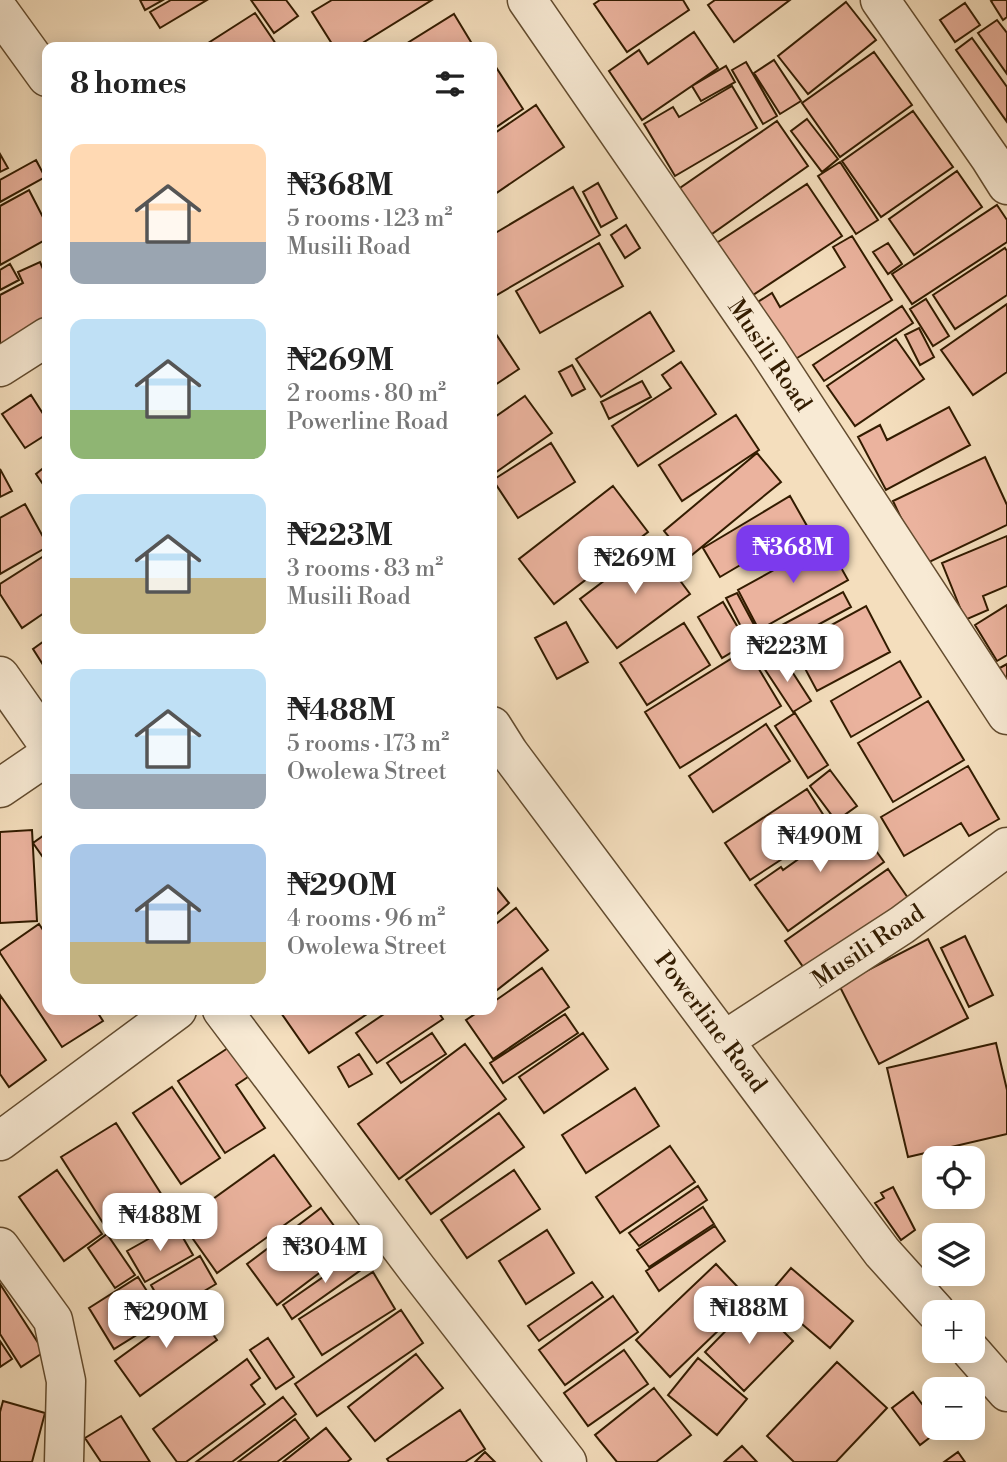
<!DOCTYPE html>
<meta charset="utf-8">
<style>
:root{--surface:#fff;--page:#f2f2f2;--text:#222;--muted:#767676;--accent:#7c3aed}
body{margin:0;font-family:"Libre Bodoni",serif;background:var(--page);color:var(--text);height:100vh;display:flex;flex-direction:column;font-size:26px;white-space:nowrap}
*{box-sizing:border-box;margin:0}
p{font-size:23px;color:var(--muted)}
.icon{flex:none;width:38px;height:38px;fill:none;stroke:currentColor;stroke-width:2;stroke-linecap:round;stroke-linejoin:round}
.map{position:relative;flex:1;overflow:hidden}
.sheet{position:absolute;left:42px;top:42px;width:455px;height:973px;display:flex;flex-direction:column;background:var(--surface);border-radius:14px;box-shadow:0 4px 18px #0003}
.sheet>*{flex:none}
.fabs{position:absolute;left:922px;top:1146px;display:grid;gap:14px}
.fabs a{display:grid;place-items:center;width:63px;height:63px;border-radius:14px;background:var(--surface);box-shadow:0 4px 18px #0003;font-size:35px}
.price{position:absolute;translate:-50% -60px;padding:0 16px;border-radius:14px;background:#fff;color:#222;font-size:23px;line-height:46px;filter:drop-shadow(0 2px 4px #0008)}
.price::after{content:'';position:absolute;left:50%;top:42px;width:21px;height:16px;margin-left:-10px;background:inherit;clip-path:polygon(0 0,100% 0,50% 100%)}
.price.current{background:var(--accent);color:#fff}
ul{padding:0;list-style:none}
li{display:flex;align-items:center;gap:21px;height:175px;padding:0 28px}
li span{display:grid;place-items:center;flex:none;width:196px;height:140px;border-radius:14px;color:#555}
li>.icon{margin-inline-start:auto}
span .icon{width:84px;height:84px;fill:#fffc;stroke-width:1}
li b{font-size:30px}
h2{display:flex;justify-content:space-between;align-items:center;height:84px;padding:0 28px;font-size:30px}
.map>svg:first-child{display:block}
.building{fill:#ebb39e;stroke:#331c00;stroke-width:2}
.lines{fill:none;stroke-linecap:round;stroke-linejoin:round}
.minor-casing{stroke:#634c2f;stroke-width:41}
.minor{stroke:#f8ead4;stroke-width:38}
.labels{text-anchor:middle;stroke-width:5;stroke-linejoin:round;paint-order:stroke}
.street-label{font-size:24px;fill:#331c00;stroke:#f8ead4}
</style>
<div class="map">
<svg width="1007" height="1462" viewBox="0 0 1007 1462">
<rect width="100%" height="100%" fill="#f4debd"/>
<filter id="stains"><feTurbulence type="fractalNoise" baseFrequency=".00286" numOctaves="4"/><feColorMatrix values="0 0 0 0 .2 0 0 0 0 .09 0 0 0 0 .02 0 0 0 .5 -.17"/></filter>
<radialGradient id="worn" r=".72"><stop offset=".6" stop-color="#630" stop-opacity="0"/><stop offset="1" stop-color="#630" stop-opacity=".3"/></radialGradient>
<path class="building" d="M140 0H163L145 10Z
M171 0H207L160 28 150 12Z
M251 0H286L298 16 274 33Z
M332 0H432L356 47H334L312 12Z
M600 0H683L689 10 627 52 594 4Z
M715 0H790L734 42 708 5Z
M993 0H1007V17L1003 20 991 1Z
M846 2 876 40 808 94 778 56Z
M965 3 980 25 955 42 940 20Z
M255 13 278 47H202Z
M454 14 474 47H401Z
M997 20 1007 33V74L978 33Z
M694 32 718 68 642 120 609 71 639 50 648 64Z
M972 38 1007 87V122L956 50Z
M874 52 912 105 840 157 802 103Z
M774 60 801 101 780 114 754 73Z
M492 61 523 109 492 130Z
M746 62 777 116 763 124 732 70Z
M726 66 735 82 701 101 692 86Z
M732 86 757 128 675 176 644 124 673 107 679 117Z
M536 105 564 147 492 196V135Z
M913 111 953 167 881 217 842 161Z
M807 119 838 159 822 172 791 131Z
M777 121 808 166 709 236 677 190Z
M0 154 8 168 0 172Z
M36 160 45 177 0 202V180Z
M840 162 878 220 856 234 818 176Z
M957 171 982 207 914 255 889 219Z
M598 183 617 218 601 227 583 192Z
M807 184 842 236 747 299 712 246Z
M573 187 600 235 495 296 492 289V235Z
M29 190 47 225V239L0 265V206Z
M997 205 1007 220V242L912 304 892 274Z
M626 225 640 248 625 258 611 235Z
M852 236 892 300 789 363 753 305 772 293 780 307 845 267 833 247Z
M599 243 623 286 540 333 516 291Z
M888 243 902 264 888 274 873 252Z
M1005 248 1007 251V295L955 329 933 295Z
M40 262 47 278V327L0 350V295L23 283 18 272Z
M10 264 19 280 0 290V270Z
M926 299 949 336 933 346 910 309Z
M1007 304V372L973 395 941 350Z
M902 306 913 323 824 381 813 365Z
M650 312 674 351 601 397 576 359Z
M492 328 519 369 492 387Z
M919 328 934 357 920 365 905 335Z
M896 339 924 379 855 426 827 386Z
M681 362 716 414 638 466 612 426 671 388 662 375Z
M572 365 585 389 572 396 559 372Z
M642 381 651 397 609 419 601 402Z
M31 395 47 420V434L25 448 2 414Z
M525 396 552 433 492 475V419Z
M949 407 970 445 886 490 858 437 880 425 887 440Z
M736 415 759 450 682 501 659 465Z
M551 443 575 482 518 518 493 480Z
M757 453 781 482 687 559 664 531Z
M985 457 1007 505V525L923 565 893 501Z
M47 465V490L36 474Z
M0 469 12 491 0 497Z
M613 486 648 532 554 604 519 559Z
M790 496 807 526 720 577 703 548Z
M25 504 47 544V547L0 574V518Z
M1007 536V586L983 596 988 610 965 620 942 563Z
M826 541 848 580 759 630 738 590Z
M653 544 690 594 617 648 580 599Z
M47 554V611L22 628 0 594V584Z
M843 592 851 607 777 647 769 632Z
M737 593 760 636 749 642 726 598Z
M723 602 747 643 722 658 698 617Z
M1007 605V655L997 661 975 625Z
M866 606 890 652 817 691 793 646Z
M566 622 588 662 557 679 535 638Z
M684 623 710 665 647 705 620 663Z
M47 639V671L33 649Z
M747 649 781 706 680 768 645 712Z
M782 656 811 701 793 712 764 668Z
M900 661 921 697 851 737 831 701Z
M1007 664V689L996 670Z
M928 701 964 760 893 802 858 743Z
M795 713 828 765 808 778 775 726Z
M766 724 790 761 713 812 689 776Z
M968 766 999 819 969 836 961 823 904 856 881 817Z
M830 770 857 806 836 821 810 786Z
M807 789 831 827 750 880 725 843Z
M851 816 884 862 788 931 755 885 781 867 783 870 828 838 825 834Z
M32 830 37 921 0 923V832Z
M47 833V863L33 843Z
M888 869 908 898 806 971 785 941Z
M492 882 509 903 492 918Z
M516 908 548 950 492 994V927Z
M39 924 47 936V1010H96L103 1021 62 1047 0 953V951Z
M965 936 993 995 969 1007 941 948Z
M928 939 968 1018 879 1064 839 985Z
M542 968 569 1007 493 1059 466 1020 481 1010H492V1003Z
M0 995 46 1060 9 1087 0 1074Z
M279 1010H373L309 1053Z
M390 1010H437L443 1019 377 1063 356 1033Z
M565 1014 578 1033 503 1083 490 1063Z
M432 1033 446 1054 401 1083 387 1063Z
M583 1033 608 1069 544 1113 519 1077Z
M237 1042 257 1071 236 1085 265 1128 225 1153 178 1081Z
M996 1043 1007 1090V1134L908 1157 887 1068Z
M465 1044 506 1099 399 1179 358 1124Z
M359 1054 372 1074 349 1087 338 1067Z
M172 1087 220 1158 181 1184 133 1113Z
M635 1088 659 1126 586 1173 562 1135Z
M499 1113 524 1147 431 1214 406 1180Z
M116 1123 165 1200 110 1234 61 1157Z
M670 1146 695 1182 620 1233 596 1197Z
M274 1155 311 1206 217 1273 181 1222Z
M57 1170 102 1234 64 1261 19 1197Z
M514 1170 540 1209 467 1258 441 1220Z
M698 1186 707 1200 639 1246 629 1233Z
M893 1187 915 1230 901 1240 875 1203 884 1198 881 1193Z
M703 1207 714 1224 649 1267 637 1250Z
M321 1208 351 1249 277 1305 247 1264Z
M175 1224 193 1255 145 1282 127 1251Z
M715 1226 725 1241 659 1291 646 1271Z
M547 1230 574 1273 526 1304 499 1261Z
M107 1234 135 1275 115 1288 88 1248Z
M359 1252 368 1265 292 1319 283 1305Z
M200 1256 216 1284 167 1313 151 1285Z
M716 1264 750 1300 670 1377 636 1340Z
M791 1268 853 1321 830 1348 768 1295Z
M373 1272 395 1309 322 1355 299 1319Z
M138 1277 164 1318 114 1349 89 1308Z
M592 1282 603 1297 539 1341 528 1326Z
M0 1284 44 1352 21 1367 0 1334Z
M613 1296 638 1332 565 1385 539 1350Z
M754 1302 793 1341 744 1391 705 1352Z
M192 1305 217 1340 140 1396 115 1361Z
M401 1310 423 1343 317 1416 295 1384Z
M268 1338 294 1377 276 1389 250 1350Z
M0 1341 12 1359 0 1367Z
M624 1350 648 1384 588 1426 564 1393Z
M416 1354 443 1388 375 1441 348 1407Z
M698 1358 747 1399 717 1435 668 1395Z
M247 1359 260 1378 251 1385 265 1404 186 1462H177L153 1429Z
M837 1362 887 1408 836 1462H794L767 1436Z
M654 1388 691 1435 656 1462H617L595 1435Z
M913 1392 934 1420V1428L941 1429 920 1445 892 1408Z
M283 1397 296 1414 232 1462H196Z
M3 1401 45 1413 32 1462H0V1412Z
M460 1410 485 1449 465 1462H389L387 1459Z
M121 1416 150 1462H101L85 1438Z
M295 1419 309 1438 277 1462H238Z
M326 1428 351 1459 347 1462H283Z
M742 1446 757 1462H724Z
M485 1452 495 1462H475Z
M958 1452 965 1462H944Z"/>
<g class="lines">
<g class="minor-casing">
<path id="minor" d="M527 0 768 350 1007 715
M880 0 990 158 1007 185
M0 12 47 77
M0 367 47 337
M0 676 47 743
M492 726 509 753 882 1252 936 1312
M0 788 47 756
M222 1010 417 1269 567 1462
M725 1040 902 925 1007 847
M0 1141 177 1010
M0 1247 53 1320 66 1381 64 1462
M971 1351 1007 1392"/>
</g>
<use href="#minor" class="minor"/>
</g>
<g class="labels">
<g class="street-label">
<text transform="translate(770 355) rotate(56)" y="8">Musili Road</text>
<text transform="translate(868 946) rotate(-34)" y="8">Musili Road</text>
<text transform="translate(711 1022) rotate(53)" y="8">Powerline Road</text>
</g>
</g>
<rect width="100%" height="100%" filter="url(#stains)"/>
<rect width="100%" height="100%" fill="url(#worn)"/>
</svg>
<div class="fabs">
<a><svg class="icon" aria-label="locate" viewBox="0 0 24 24"><circle cx="12" cy="12" r="6"/><path d="M12 2v4M12 18v4M2 12h4M18 12h4"/></svg></a>
<a><svg class="icon" aria-label="layers" viewBox="0 0 24 24"><path d="M12 4l9 5-9 5-9-5zM3 14l9 5 9-5"/></svg></a>
<a>+</a>
<a>−</a>
</div>
<b class="price current" style="left:793px;top:585px">₦368M</b>
<b class="price" style="left:635px;top:596px">₦269M</b>
<b class="price" style="left:787px;top:684px">₦223M</b>
<b class="price" style="left:820px;top:874px">₦490M</b>
<b class="price" style="left:160px;top:1253px">₦488M</b>
<b class="price" style="left:325px;top:1285px">₦304M</b>
<b class="price" style="left:749px;top:1346px">₦188M</b>
<b class="price" style="left:166px;top:1350px">₦290M</b>
<section class="sheet">
<h2>8 homes<svg class="icon" aria-label="filters" viewBox="0 0 24 24"><path d="M4 7h16M4 17h16"/><circle cx="9" cy="7" r="2"/><circle cx="15" cy="17" r="2"/></svg></h2>
<ul>
<li><span style="background:linear-gradient(#ffd9b3 70%,#9aa5b1 0)"><svg class="icon" aria-label="home" viewBox="0 0 24 24"><path d="M3 11l9-7 9 7M6 9v11h12V9"/></svg></span><div><b>₦368M</b><p>5 rooms · 123 m²</p><p>Musili Road</p></div></li>
<li><span style="background:linear-gradient(#bfe0f5 65%,#8fb573 0)"><svg class="icon" aria-label="home" viewBox="0 0 24 24"><path d="M3 11l9-7 9 7M6 9v11h12V9"/></svg></span><div><b>₦269M</b><p>2 rooms · 80 m²</p><p>Powerline Road</p></div></li>
<li><span style="background:linear-gradient(#bfe0f5 60%,#c2b280 0)"><svg class="icon" aria-label="home" viewBox="0 0 24 24"><path d="M3 11l9-7 9 7M6 9v11h12V9"/></svg></span><div><b>₦223M</b><p>3 rooms · 83 m²</p><p>Musili Road</p></div></li>
<li><span style="background:linear-gradient(#bfe0f5 75%,#9aa5b1 0)"><svg class="icon" aria-label="home" viewBox="0 0 24 24"><path d="M3 11l9-7 9 7M6 9v11h12V9"/></svg></span><div><b>₦488M</b><p>5 rooms · 173 m²</p><p>Owolewa Street</p></div></li>
<li><span style="background:linear-gradient(#a9c7e8 70%,#c2b280 0)"><svg class="icon" aria-label="home" viewBox="0 0 24 24"><path d="M3 11l9-7 9 7M6 9v11h12V9"/></svg></span><div><b>₦290M</b><p>4 rooms · 96 m²</p><p>Owolewa Street</p></div></li>
</ul>
</section>
</div>
